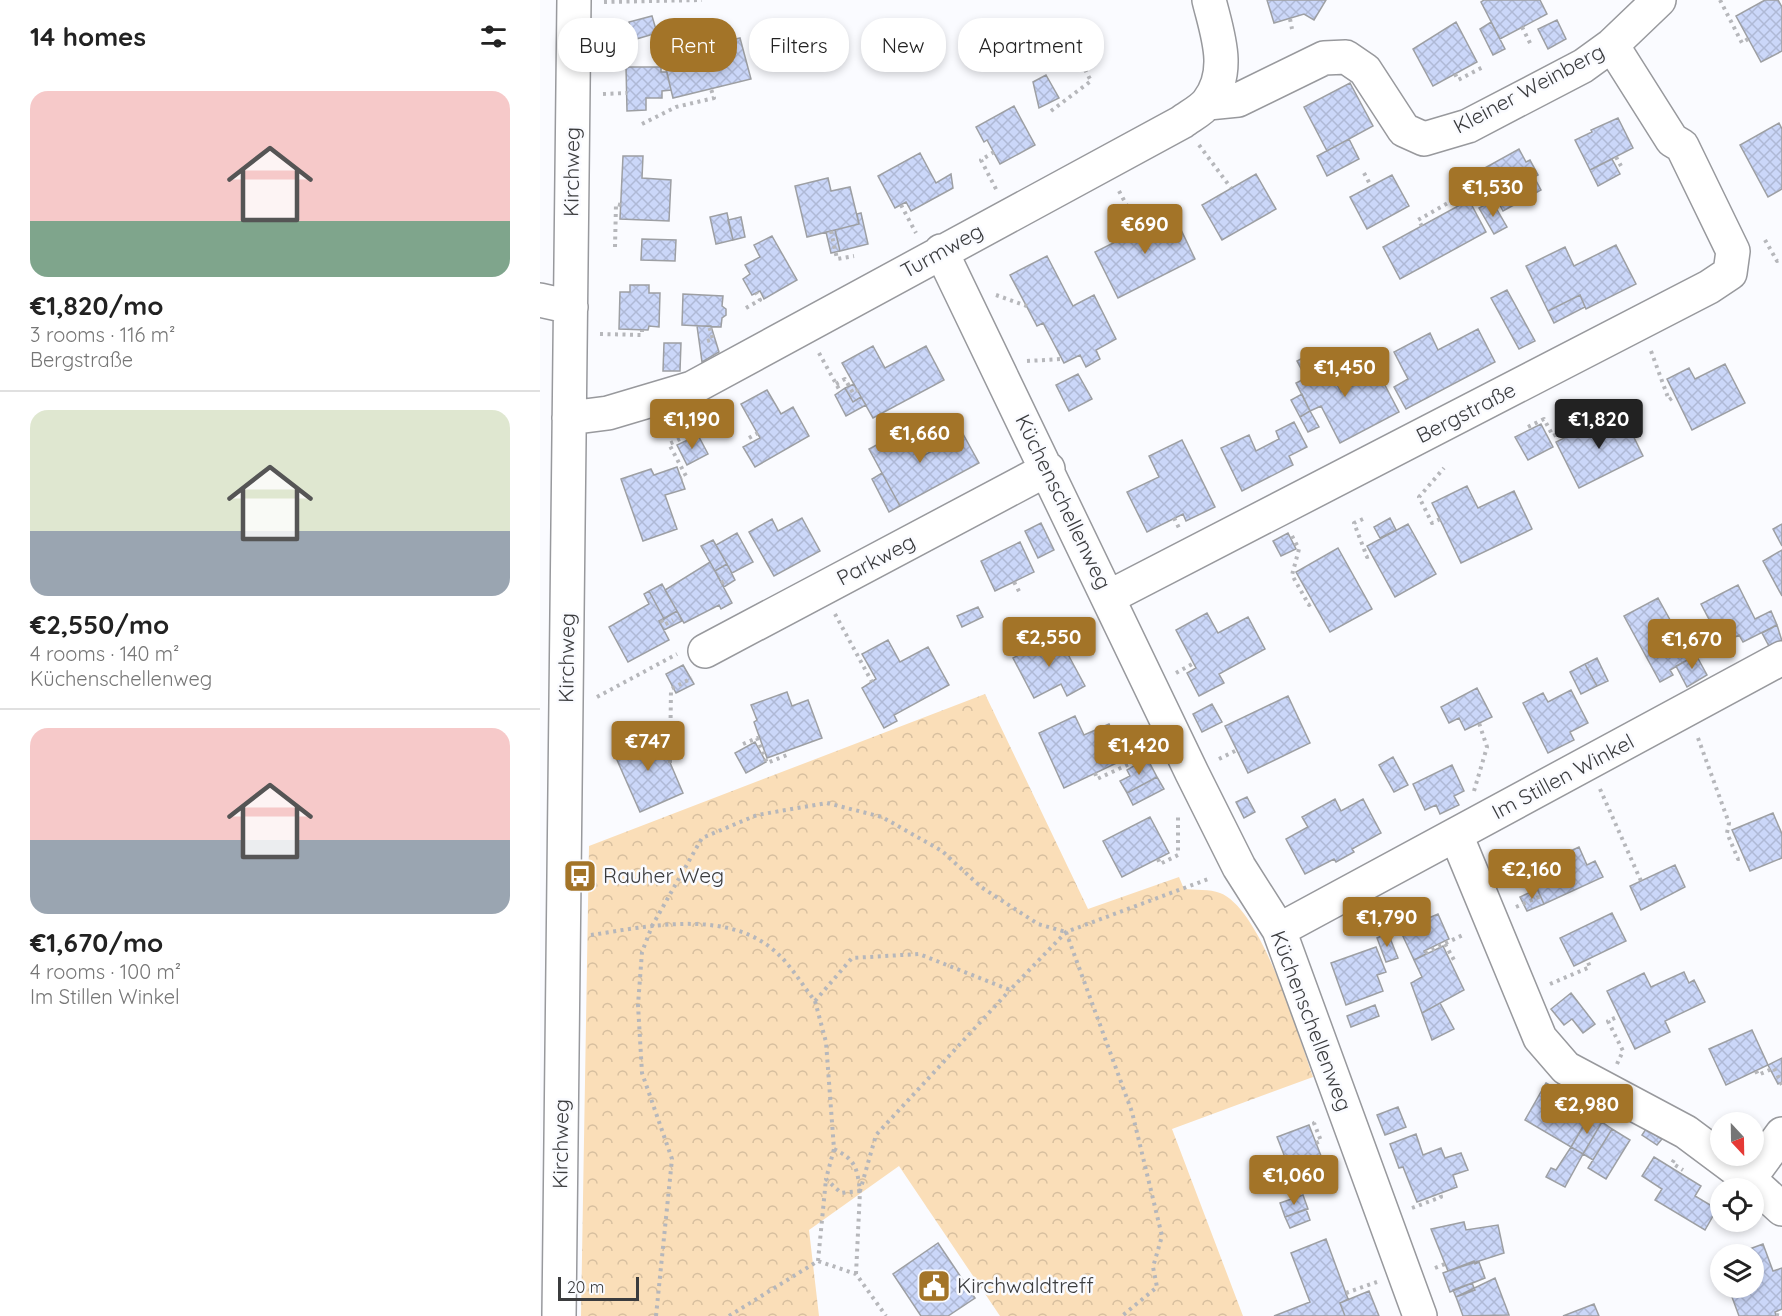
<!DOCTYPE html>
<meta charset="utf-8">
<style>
:root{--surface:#fff;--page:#f2f2f2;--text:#222;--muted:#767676;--line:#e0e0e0;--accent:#a37428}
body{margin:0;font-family:Quicksand,sans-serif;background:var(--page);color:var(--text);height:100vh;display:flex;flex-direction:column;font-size:22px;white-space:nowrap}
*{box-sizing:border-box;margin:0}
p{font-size:20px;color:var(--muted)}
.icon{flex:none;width:33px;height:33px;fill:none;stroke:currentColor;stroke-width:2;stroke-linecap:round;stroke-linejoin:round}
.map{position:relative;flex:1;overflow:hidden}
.sheet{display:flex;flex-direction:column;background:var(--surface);width:540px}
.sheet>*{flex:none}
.guide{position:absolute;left:18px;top:18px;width:570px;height:54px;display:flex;gap:12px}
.needle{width:39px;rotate:158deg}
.tools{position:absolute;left:1170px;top:1112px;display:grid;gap:12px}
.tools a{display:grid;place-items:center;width:54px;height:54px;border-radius:50%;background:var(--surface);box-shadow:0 3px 9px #0003;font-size:30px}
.scale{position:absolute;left:18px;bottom:15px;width:81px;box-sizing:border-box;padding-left:6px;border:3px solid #3b3c3e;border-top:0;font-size:16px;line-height:21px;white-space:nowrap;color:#3b3c3e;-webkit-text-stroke:4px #fafbff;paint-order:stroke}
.price{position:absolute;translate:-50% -51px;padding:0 14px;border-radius:6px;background:var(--accent);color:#fff;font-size:20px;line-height:39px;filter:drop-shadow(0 2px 3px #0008)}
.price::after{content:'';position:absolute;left:50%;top:36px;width:18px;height:14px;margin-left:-9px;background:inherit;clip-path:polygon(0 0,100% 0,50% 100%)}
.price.current{background:#222;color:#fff}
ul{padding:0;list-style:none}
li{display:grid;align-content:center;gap:12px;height:318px;padding:0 30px}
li+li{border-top:2px solid var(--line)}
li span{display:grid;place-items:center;height:186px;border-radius:18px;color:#555}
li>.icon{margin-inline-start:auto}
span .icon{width:108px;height:108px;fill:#fffc;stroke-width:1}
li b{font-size:26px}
h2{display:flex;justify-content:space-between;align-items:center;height:72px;padding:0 30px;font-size:26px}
.chip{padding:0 21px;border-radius:24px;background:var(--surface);box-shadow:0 3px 9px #0003;font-size:21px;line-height:54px}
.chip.current{background:var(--accent);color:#fff}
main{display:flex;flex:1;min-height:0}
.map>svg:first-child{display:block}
.forest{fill:url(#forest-crowns)}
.building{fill:url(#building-cross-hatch);stroke:#9d9fa3;stroke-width:1.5}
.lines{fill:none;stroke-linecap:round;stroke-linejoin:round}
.minor-casing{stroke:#98999d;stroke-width:36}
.path{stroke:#b6b7bb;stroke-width:4;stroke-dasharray:3 4.5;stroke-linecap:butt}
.minor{stroke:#fff;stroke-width:33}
.labels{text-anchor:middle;stroke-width:5;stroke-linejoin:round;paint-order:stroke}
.street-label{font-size:21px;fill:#3b3c3e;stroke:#fafbff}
.poi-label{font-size:21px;fill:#3b3c3e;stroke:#fafbff;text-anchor:start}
</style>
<main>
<section class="sheet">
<h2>14 homes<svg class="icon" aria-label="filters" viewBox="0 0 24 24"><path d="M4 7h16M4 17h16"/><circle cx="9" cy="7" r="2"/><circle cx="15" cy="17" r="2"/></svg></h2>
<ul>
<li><span style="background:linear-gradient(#f6c9c9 70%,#7fa58c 0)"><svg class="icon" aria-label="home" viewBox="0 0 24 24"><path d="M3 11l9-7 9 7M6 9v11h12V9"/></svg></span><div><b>€1,820/mo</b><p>3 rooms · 116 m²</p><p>Bergstraße</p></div></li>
<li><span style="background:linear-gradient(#dfe7d0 65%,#9aa5b1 0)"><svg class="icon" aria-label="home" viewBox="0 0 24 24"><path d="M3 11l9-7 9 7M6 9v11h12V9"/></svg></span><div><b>€2,550/mo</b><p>4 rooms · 140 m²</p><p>Küchenschellenweg</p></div></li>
<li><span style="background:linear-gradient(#f6c9c9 60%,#9aa5b1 0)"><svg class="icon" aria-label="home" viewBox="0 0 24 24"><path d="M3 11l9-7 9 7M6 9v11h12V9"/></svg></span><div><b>€1,670/mo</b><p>4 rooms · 100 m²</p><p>Im Stillen Winkel</p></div></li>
</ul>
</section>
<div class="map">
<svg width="1242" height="1316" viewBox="0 0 1242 1316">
<defs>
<pattern id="forest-crowns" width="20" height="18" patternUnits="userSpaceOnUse" patternTransform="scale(1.5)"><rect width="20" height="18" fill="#fadeb8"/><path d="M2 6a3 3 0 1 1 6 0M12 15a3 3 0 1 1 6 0" fill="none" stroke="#d7bf9f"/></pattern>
<pattern id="building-cross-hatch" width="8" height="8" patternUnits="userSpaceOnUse" patternTransform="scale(1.5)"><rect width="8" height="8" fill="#cbd7f9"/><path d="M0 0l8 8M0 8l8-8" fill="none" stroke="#afb9d6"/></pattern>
</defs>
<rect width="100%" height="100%" fill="#fafbff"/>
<path class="forest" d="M445 694 548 909 639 877 644 889C655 890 670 889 680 893 722 909 758 1035 773 1077L632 1129 703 1316H460L359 1166 269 1230 279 1316H41L49 846Z"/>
<path class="building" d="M727 0H786L774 20 764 14 734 23Z
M944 0H1000L1007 14 960 39 941 2Z
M1225 0H1238L1242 7V51L1221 62 1196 16Z
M112 16 117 33 93 40 89 22Z
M533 20 554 57 530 71 526 63 513 71 502 52 517 43 511 33Z
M1017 20 1026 39 1008 49 998 29Z
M916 22 937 62 893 86 873 49Z
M951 22 965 49 953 55 940 29Z
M200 38 211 79 133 98 123 57Z
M86 67H121V72H127L131 90 122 91V98H106V110L87 111Z
M506 75 519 98 499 108 493 82Z
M810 83 833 126 787 151 764 107Z
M474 106 495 145 460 164 447 140 444 142 436 127Z
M1078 118 1093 148 1050 170 1035 140 1052 132 1051 130Z
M1239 123 1242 129V189L1228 197 1200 145Z
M809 139 819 159 787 176 777 156Z
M979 149 986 162 990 160 998 175 994 177 1001 190 963 211 941 170Z
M380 153 396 183 411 174 413 188 371 211 366 202 355 208 338 176Z
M83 156H103L102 178 131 180 129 221 80 219Z
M1072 159 1080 174 1058 186 1050 170Z
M716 174 736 209 682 240 662 205Z
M852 175 869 206 827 229 810 197Z
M288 178 291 191 310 187 319 224 267 237 255 186Z
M929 200 946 232 860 279 843 247Z
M952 201 967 227 954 234 939 208Z
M187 213 193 240 176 244 170 217Z
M321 213 328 244 300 251 295 230 319 224 317 214Z
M633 213 655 259 578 298 555 252Z
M201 217 205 237 193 240 188 220Z
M295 230 300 251 291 253 286 232Z
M232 236 257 280 224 299 220 291 212 295 203 279 210 274 205 265 220 257 214 245Z
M102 239 136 240 135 261 101 260Z
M1076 245 1096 284 1046 309 1040 295 1008 311 986 266 1025 247 1034 266Z
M507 256 533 306 554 295 576 339 556 350 560 359 546 367 540 355 524 363 503 323 497 326 470 275Z
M90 285H109V293H120L119 327 109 326 108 330 79 329 80 292H90Z
M967 290 995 341 979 349 951 298Z
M143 294 183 296 182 306 186 309V315L182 318 181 327 142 325Z
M1040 295 1045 307 1014 323 1008 311Z
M157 326H171L179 352 162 362Z
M938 329 955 362 866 409 854 387 868 379 854 352 890 333 898 350Z
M124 343H141L140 371H123Z
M333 346 345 368 386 346 404 380 333 418 302 363Z
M779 349 801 392 838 372 859 412 800 443 781 406 770 411 756 383 766 378 757 361Z
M1185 364 1205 403 1152 430 1127 379 1149 368 1155 379Z
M538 374 552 399 529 411 516 385Z
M314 384 321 397 313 402 305 388Z
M305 388 313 402 321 397 326 405 306 416 295 395Z
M227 390 241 414 253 407 269 436 215 467 203 447 220 438 201 404Z
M762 394 770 411 760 417 751 400Z
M165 406 175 426 158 435 147 414Z
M770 411 779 427 768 432 760 417Z
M1084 417 1103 456 1039 488 1016 442 1060 420 1064 427Z
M754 422 767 447 749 456 753 465 702 491 681 448 709 435 716 451 739 439 736 431Z
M1001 424 1013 447 988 460 975 437Z
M368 428 383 456 423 434 439 463 360 506 329 449Z
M158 435 168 454 147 465 137 445Z
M642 440 675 507 646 521 643 514 607 532 587 492 619 477 609 456Z
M137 467 145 489 125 495 137 529 103 541 81 479 111 469 114 475Z
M342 473 360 506 349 512 332 479Z
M927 486 938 508 974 491 992 529 921 563 892 503Z
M262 518 280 551 234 576 209 532 232 519 238 531Z
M850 518 856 530 840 538 834 527Z
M501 523 514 550 498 558 485 531Z
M868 524 896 574 855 597 827 546Z
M1242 524V546L1233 529Z
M197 533 213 562 192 573 176 545Z
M748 533 756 549 741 556 733 541Z
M173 540 187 564 175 571 161 546Z
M480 542 494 572 455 591 441 561Z
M798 548 832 609 790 632 756 572Z
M1242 550V596L1223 561Z
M170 562 192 603 181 609 179 605 144 623 125 590Z
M187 564 195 580 184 587 175 571Z
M122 584 137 611 124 619 109 591Z
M1198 585 1215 619 1231 611 1237 625 1203 642 1199 635 1182 644 1161 604Z
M109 591 124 619 119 621 129 640 88 662 69 627 109 604 104 594Z
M1118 598 1151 658 1130 670 1133 675 1120 682 1084 616Z
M438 607 443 617 422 627 417 616Z
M137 611 142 621 124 630 119 621Z
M667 613 678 633 708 617 725 649 679 674 684 683 659 696 647 673 656 668 636 630Z
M1237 625 1242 641 1230 648 1222 633Z
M517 634 545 686 527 696 521 684 494 698 473 658Z
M348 640 360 662 388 647 409 685 354 715 357 721 344 728 322 688 336 679 322 654Z
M1155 653 1167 675 1147 687 1136 666 1151 658 1149 656Z
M1057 658 1068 681 1057 686 1045 664Z
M1045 664 1057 686 1041 694 1030 672Z
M143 665 154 684 136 693 126 674Z
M937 688 952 717 925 730 919 718 909 723 901 707Z
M1031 690 1048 723 1030 732 1034 740 1008 753 983 703 1003 693 1008 702Z
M247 692 252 706 268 700 282 738 227 758 214 722 217 720 211 705Z
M748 696 770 743 708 773 685 726Z
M672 704 682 722 662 732 653 714Z
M535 716 544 735 569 724 585 759 524 788 499 733Z
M117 732 143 793 100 812 73 751Z
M215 742 226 762 206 773 195 753Z
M853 757 868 785 854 792 839 765Z
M607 758 617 777 587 793 580 781 590 776 587 770Z
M912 765 924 791 914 796 919 805 900 814 896 805 885 810 873 784Z
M617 777 624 789 593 805 587 793Z
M707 797 715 812 704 818 696 802Z
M795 799 801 811 823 799 841 833 812 849 814 852 803 858 796 862 794 859 765 874 746 839 768 827 762 817Z
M1233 813 1242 834V858L1210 871 1192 830Z
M610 817 629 853 582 877 563 841Z
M1039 847 1047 865 1055 861 1063 877 1004 904 989 870Z
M1135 865 1145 887 1101 910 1090 886Z
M997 889 1004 904 987 911 980 897Z
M1072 913 1086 941 1034 966 1020 938Z
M898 914 909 939 884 951 886 954 874 960 860 930Z
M848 933 858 958 846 962 837 938Z
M903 946 924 990 882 1013 871 983 882 977 874 960Z
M836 947 846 972 837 975 843 991 806 1005 791 963Z
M1144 972 1149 983 1154 980 1165 1002 1125 1021 1130 1032 1095 1049 1067 991 1104 973 1111 987Z
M1031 993 1055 1024 1043 1033 1032 1019 1024 1025 1011 1009Z
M900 1003 914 1029 892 1040 882 1013Z
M835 1005 839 1016 811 1027 807 1016Z
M1212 1030 1228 1065 1186 1085 1169 1049Z
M1242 1058V1082L1238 1084 1228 1065Z
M1006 1083 1053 1109 1031 1147 985 1120Z
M858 1107 866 1127 845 1135 837 1115Z
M1050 1115 1062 1122 1043 1154 1031 1147Z
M1062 1122 1072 1129 1053 1160 1043 1154Z
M769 1125 785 1166 753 1178 737 1137Z
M1072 1129 1090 1140 1066 1179 1048 1168Z
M1106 1129 1122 1139 1117 1145 1102 1135Z
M876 1134 883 1155 901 1148 905 1158 921 1153 928 1170 913 1175 917 1187 877 1202 863 1167 859 1168 850 1144Z
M1031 1147 1043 1154 1025 1187 1006 1177 1011 1168 1016 1170Z
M1114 1157 1161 1186 1155 1196 1177 1209 1165 1230 1115 1200 1122 1189 1102 1176Z
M763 1195 768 1209 745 1217 740 1203Z
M766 1209 770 1220 750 1228 745 1217Z
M924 1222 926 1230 958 1225 964 1253 908 1271 891 1229Z
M786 1239 808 1299 800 1303 805 1316H734L770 1302 751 1253Z
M398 1243 435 1298 408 1316H381L353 1274Z
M1223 1244 1233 1271 1242 1268V1309L1235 1312 1236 1316H1199L1189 1289 1214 1287V1254H1196Z
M934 1261 935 1264 939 1262 945 1278 910 1292 903 1273Z
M955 1278 969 1315 923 1316 916 1297Z
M932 1283 935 1290 916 1297 913 1290Z
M829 1291 839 1316H805L800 1303Z
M1054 1304 1059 1316H1023Z"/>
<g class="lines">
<g class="minor-casing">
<path id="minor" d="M668 103 698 100 784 58 806 57 825 70 864 130 884 139 928 126 1043 66 1072 45 1119 0
M401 251 652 773 699 867 739 930 880 1316
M0 300 31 307
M29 418 68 413 152 388 642 122C650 116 662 110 668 102 692 71 677 33 669 0
M569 597 1169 287 1190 273 1193 251 1142 146 1132 140 1072 45
M165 651 508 469
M916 835 1000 1038 1026 1068 1146 1132 1209 1179 1242 1209
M739 930 1242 658
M1209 1179 1242 1134
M19 1316 34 0"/>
</g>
<path class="path" d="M1180 0 1202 43 1208 39
M64 2 162 0
M750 19 752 29
M982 27 991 45
M915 74 918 80 945 66
M63 94 87 93
M511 111 551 81 542 64
M102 124 136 107 174 98 171 89
M659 145 691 188
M454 152 441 160 457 191
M1076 157 1081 166
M824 173 831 186
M579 191 600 230
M943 195 952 190
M361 205 376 233
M882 226 878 220 915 199
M291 231 297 259 314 256
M1225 240 1237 261 1242 259
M75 247 76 204 81 205
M456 295 487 306
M206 308 220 300 216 293
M60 334 102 335V330
M167 341 173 339 169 326
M1111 351 1129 400 1135 396
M279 353 300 391
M487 361 522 359
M296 384 305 379 313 393 318 390
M988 427 1004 419 1013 436 1063 411 1067 420 1062 423
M209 438 218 433
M140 439 129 444 146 476 141 478
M634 518 639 528
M823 519 814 523 827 557 832 555
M900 519 892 523 879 497 904 468
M752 536 759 549 752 575 769 605 773 602
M474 582 480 593
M181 583 187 580
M295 614 332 682
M121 620 124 625 133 620
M522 644 551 628
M636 673 654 663
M57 697 137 654
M1158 738 1189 823 1187 833 1198 859 1204 857
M203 744 217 738 227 763 247 755 246 751
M679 759 697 750
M130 763 131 689 152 678
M555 773 557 779 611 754
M1060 789 1101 881
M934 791 947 747 939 723
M618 859 620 864 638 855V815
M976 907 1001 896
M526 932 592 1112 622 1236 613 1267 617 1287 582 1316
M51 935C110 926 190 908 238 954 252 967 263 986 275 1001L312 958 379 954 470 990 526 932 671 878
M905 944 914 960 910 961
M885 953 925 934
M1010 984 1050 967 1047 960
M275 1001 286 1042 294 1149
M1077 1064 1083 1051 1068 1021 1079 1016
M1216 1071 1218 1075 1234 1068 1242 1085
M776 1143 781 1141 774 1123 778 1121
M294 1149C316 1160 317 1168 320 1191L301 1193 286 1179Z
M1134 1160 1132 1163 1143 1170
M872 1208 901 1197 900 1193
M278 1261 286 1179
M895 1268 905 1264
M316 1274 320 1191 336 1135 470 990
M806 1293 837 1282
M1236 1315 1242 1316
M116 1316 132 1159 102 1073 98 1005 102 952 112 926 162 838 217 815 287 803 342 817 402 851 441 887 498 924 526 932
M189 1316 278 1261 316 1274 346 1316"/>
<use href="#minor" class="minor"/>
</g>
<defs>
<g id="bus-square" transform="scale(1.725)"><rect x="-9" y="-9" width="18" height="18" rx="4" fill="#a37428" stroke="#fafbff"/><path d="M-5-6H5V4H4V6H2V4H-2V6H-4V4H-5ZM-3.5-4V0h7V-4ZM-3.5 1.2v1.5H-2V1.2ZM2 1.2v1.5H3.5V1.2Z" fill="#fff"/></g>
<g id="civic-square" transform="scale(1.725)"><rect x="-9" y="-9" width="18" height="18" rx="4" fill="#a37428" stroke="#fafbff"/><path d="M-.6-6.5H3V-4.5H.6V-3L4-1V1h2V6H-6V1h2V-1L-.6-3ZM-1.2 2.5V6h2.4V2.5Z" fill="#fff"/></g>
</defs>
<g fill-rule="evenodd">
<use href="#bus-square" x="40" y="876"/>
<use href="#civic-square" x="394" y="1286"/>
</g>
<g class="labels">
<g class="street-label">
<text transform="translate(989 89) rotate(-28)" y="7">Kleiner Weinberg</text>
<text transform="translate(32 172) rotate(-89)" y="7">Kirchweg</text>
<text transform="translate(402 251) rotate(-29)" y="7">Turmweg</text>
<text transform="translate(926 413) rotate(-27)" y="7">Bergstraße</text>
<text transform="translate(523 502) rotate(64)" y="7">Küchenschellenweg</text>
<text transform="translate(336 560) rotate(-28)" y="7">Parkweg</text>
<text transform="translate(27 658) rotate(-89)" y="7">Kirchweg</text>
<text transform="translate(1023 777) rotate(-28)" y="7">Im Stillen Winkel</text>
<text transform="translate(771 1021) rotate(69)" y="7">Küchenschellenweg</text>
<text transform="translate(21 1144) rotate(-89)" y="7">Kirchweg</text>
</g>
<g class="poi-label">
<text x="63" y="883">Rauher Weg</text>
<text x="417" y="1293">Kirchwaldtreff</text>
</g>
</g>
</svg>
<div class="tools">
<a><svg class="needle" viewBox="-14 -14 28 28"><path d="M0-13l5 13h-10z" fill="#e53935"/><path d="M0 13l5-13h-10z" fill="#767676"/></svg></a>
<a><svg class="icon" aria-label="locate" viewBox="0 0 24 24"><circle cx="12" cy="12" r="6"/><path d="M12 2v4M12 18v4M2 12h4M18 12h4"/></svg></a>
<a><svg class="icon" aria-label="layers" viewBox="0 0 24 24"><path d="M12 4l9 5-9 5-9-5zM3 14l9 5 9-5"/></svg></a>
</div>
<div class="scale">20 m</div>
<b class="price" style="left:953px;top:218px">€1,530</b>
<b class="price" style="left:605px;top:255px">€690</b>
<b class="price" style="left:805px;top:398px">€1,450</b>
<b class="price" style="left:152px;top:450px">€1,190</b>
<b class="price current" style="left:1059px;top:450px">€1,820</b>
<b class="price" style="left:380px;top:464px">€1,660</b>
<b class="price" style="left:509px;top:668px">€2,550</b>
<b class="price" style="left:1152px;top:670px">€1,670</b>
<b class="price" style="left:108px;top:772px">€747</b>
<b class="price" style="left:599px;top:776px">€1,420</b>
<b class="price" style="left:992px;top:900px">€2,160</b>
<b class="price" style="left:847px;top:948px">€1,790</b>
<b class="price" style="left:1047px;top:1135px">€2,980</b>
<b class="price" style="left:754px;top:1206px">€1,060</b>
<div class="guide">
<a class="chip">Buy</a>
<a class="chip current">Rent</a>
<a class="chip">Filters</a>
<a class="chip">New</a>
<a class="chip">Apartment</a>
</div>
</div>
</main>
